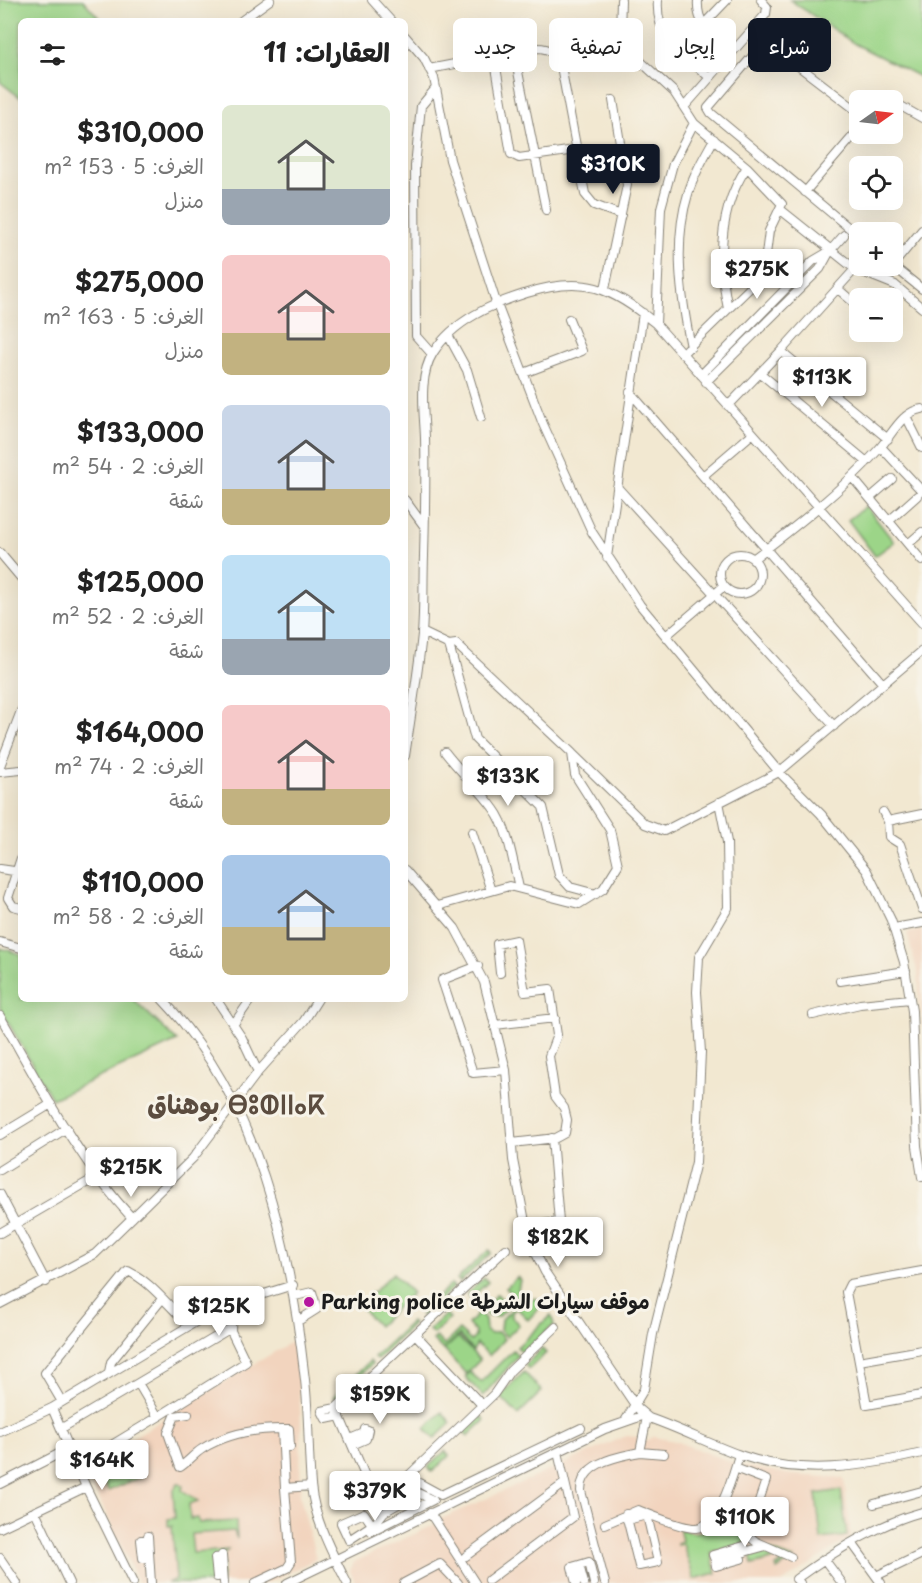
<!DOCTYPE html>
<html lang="ar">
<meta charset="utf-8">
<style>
:root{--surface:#fff;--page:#f2f2f2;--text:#222;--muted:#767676;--accent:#111827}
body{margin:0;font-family:"Playpen Sans","Playpen Sans Arabic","Noto Sans Tifinagh",sans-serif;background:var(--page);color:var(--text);direction:rtl;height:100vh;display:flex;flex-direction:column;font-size:22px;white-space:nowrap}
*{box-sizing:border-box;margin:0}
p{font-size:20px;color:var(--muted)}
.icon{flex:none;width:33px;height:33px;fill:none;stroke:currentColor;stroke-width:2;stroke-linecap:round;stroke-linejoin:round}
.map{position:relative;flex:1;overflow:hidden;direction:ltr}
.sheet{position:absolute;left:18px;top:18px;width:390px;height:984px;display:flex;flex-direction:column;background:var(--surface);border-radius:9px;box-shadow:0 6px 24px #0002;direction:rtl}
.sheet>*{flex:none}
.hud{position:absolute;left:426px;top:18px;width:405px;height:54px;direction:rtl;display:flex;gap:12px}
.needle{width:39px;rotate:76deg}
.tools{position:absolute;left:849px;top:90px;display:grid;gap:12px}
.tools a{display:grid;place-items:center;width:54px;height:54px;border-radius:9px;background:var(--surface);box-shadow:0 6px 24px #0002;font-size:30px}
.price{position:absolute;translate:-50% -51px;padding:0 14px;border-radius:6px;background:#fff;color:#222;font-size:20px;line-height:39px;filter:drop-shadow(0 2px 3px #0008)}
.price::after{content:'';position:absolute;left:50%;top:36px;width:18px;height:14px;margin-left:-9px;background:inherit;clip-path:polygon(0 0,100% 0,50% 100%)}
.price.current{background:var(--accent);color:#fff}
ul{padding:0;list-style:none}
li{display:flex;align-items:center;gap:18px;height:150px;padding:0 18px}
li span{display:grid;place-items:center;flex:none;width:168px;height:120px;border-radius:9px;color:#555}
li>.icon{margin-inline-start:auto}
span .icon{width:72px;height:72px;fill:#fffc;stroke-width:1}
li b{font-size:26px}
h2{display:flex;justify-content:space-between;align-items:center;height:72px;padding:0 18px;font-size:26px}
.pill{padding:0 21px;border-radius:9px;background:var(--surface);box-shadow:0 6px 24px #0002;font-size:21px;line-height:54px}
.pill.current{background:var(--accent);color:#fff}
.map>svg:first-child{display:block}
.built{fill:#f2d4be}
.green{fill:#9cd588;stroke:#5c7852;stroke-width:1.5}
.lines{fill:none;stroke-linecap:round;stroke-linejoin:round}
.minor-casing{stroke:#878276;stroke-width:10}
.minor{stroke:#fff;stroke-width:8}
.poi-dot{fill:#b5179e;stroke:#f7f3e8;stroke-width:2}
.labels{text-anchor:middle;stroke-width:6;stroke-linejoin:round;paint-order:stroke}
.poi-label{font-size:20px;font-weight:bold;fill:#1c1c1c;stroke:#f7f3e8;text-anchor:start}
.district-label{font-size:26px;font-weight:bold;fill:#5b4c3f;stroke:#f7f3e8}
</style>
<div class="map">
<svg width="922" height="1583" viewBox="0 0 922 1583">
<rect width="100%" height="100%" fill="#f7f3e8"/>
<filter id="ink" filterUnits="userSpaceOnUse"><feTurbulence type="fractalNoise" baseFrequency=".0167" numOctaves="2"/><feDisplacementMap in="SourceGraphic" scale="12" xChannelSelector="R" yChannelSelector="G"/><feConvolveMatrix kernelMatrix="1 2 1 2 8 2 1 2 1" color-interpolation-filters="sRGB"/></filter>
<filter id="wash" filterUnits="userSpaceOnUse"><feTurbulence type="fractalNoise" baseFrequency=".008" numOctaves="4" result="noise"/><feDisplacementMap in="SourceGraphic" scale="24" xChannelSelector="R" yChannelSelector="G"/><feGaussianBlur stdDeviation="1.35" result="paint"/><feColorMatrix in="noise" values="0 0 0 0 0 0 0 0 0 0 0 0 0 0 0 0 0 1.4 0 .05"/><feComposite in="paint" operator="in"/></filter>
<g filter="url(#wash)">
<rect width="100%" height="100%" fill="#f2e8d1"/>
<path class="built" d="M922 930V1030L918 974 907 933Z
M296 1339 301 1423 300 1496 316 1559 266 1583H139L84 1467Z
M626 1436 638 1437V1443H644L653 1437 675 1441 739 1465 793 1475 844 1478 851 1537 782 1583H356L350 1571 354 1562 432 1526 441 1519Z"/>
<path class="green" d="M0 0H83L102 21H21V98L0 82Z
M790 0H922V78L855 44Z
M866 506 894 542 875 556 848 520Z
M0 948 21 954V999H133L177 1041 52 1099 0 1008Z
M489 1250 491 1253 460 1282 457 1279Z
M393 1273 412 1293 378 1326 359 1306Z
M517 1277 520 1280 516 1300 498 1317 488 1316 482 1310 497 1294 509 1306 513 1302 514 1297 506 1288Z
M484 1278 488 1282 471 1298 467 1294Z
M451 1284 454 1287 422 1316 420 1314Z
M536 1298 542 1305 528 1320 517 1308 512 1312V1317L519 1325 507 1337 500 1330 501 1320 519 1302Z
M472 1304 485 1319 486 1331 491 1334 498 1332 504 1339 489 1356 477 1344 473 1351 459 1335 443 1350 433 1340 436 1337 444 1345 459 1330 471 1341 475 1337V1332L468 1324 478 1314Z
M446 1314 450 1318 433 1334 429 1330Z
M551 1315 554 1325 522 1352 517 1347Z
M411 1322 413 1324 377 1360 374 1357Z
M458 1337 480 1360 466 1374 444 1350Z
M542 1349 546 1353 529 1369 525 1365Z
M513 1350 518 1356 483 1396 465 1377 470 1372 481 1382Z
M370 1361 372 1364 335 1399 333 1397Z
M524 1372 542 1391 518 1415 500 1396Z
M442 1412 451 1423 434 1439 425 1428Z
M481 1416 485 1420 468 1436 464 1432Z
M445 1451 449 1456 432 1472 428 1467Z
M137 1456 145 1475 108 1491 100 1472Z
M178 1483 183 1486 182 1490 198 1501 189 1504 190 1519 198 1518 199 1523 236 1521 237 1539 234 1531 191 1534 193 1553 228 1550 224 1554 221 1583H167L176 1579 172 1526H168V1519L175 1518 173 1491Z
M408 1483 416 1487 386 1505Z
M841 1490 847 1536 821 1539 816 1494Z
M721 1515 747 1539 743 1544 711 1552 716 1573 694 1579 683 1544 677 1545V1543L682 1541 679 1528C697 1537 710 1532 721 1515Z
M764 1548 794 1559 777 1570 776 1566 781 1565 779 1558 752 1565 750 1553Z"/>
</g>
<g filter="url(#ink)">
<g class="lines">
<g class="minor-casing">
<path id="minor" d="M372 0 391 21
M621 0 620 33 626 48 674 92 694 123 747 167 782 204 769 231 764 270 760 278 682 354
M658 0C655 40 682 52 709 77
M698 0C696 27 713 34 733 50
M241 21 270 0
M703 25 727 0
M405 36 424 58 434 78 450 160 496 302 543 424 592 532 640 605 779 772 821 814 867 871 891 920 904 962 912 1011 917 1146 922 1177
M514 52 546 210
M494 56 511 154 519 158 575 150
M429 69 537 48C550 48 558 54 561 66L585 194 594 205 621 215
M892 101 922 118
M685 106 766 14 767 7 761 0
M860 113 767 42 762 45 708 108 711 113 860 237
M805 192 860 128
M781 210 855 269 895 285 922 308
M892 265 922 289
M893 265 922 230
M855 269 781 351 888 439
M605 289 627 185 613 100
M838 289 860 308
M728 309C718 261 718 209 747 167
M656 324 661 208 673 164 694 123
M448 335 467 370 481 417
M691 347C681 298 673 242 688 194 694 174 704 157 714 139
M432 354 416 336 415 166 421 106 436 88
M524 373 582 351 569 319
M760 373 867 462
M701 375 813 261 830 251 844 235
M706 382 820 269 830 251
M630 392 883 684
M728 406 781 351
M906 416 922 448
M881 447 922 491
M703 476 752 434
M852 477 922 561
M617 487 834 726
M870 498 892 479
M405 500 424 526
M889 521 917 496
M908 544 922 532
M0 553 21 578
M720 574a20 20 0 1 1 40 0a20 20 0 1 1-40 0Z
M607 557 643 313
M753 559C798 525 841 491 879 449 892 435 902 411 922 409
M422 632 449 645 456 644 572 753 575 775 610 830 618 865 603 889 579 904 509 886 437 906
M667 635 724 586
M449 645 475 739 543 807 559 875 570 887 596 894
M445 752C460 772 480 789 494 809 508 827 514 866 519 888
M572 753 645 824 664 831 779 772 922 651
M405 756C411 715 418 674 422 634 424 608 423 582 424 556 425 516 426 478 425 438 424 411 418 377 433 353 454 320 492 304 527 293 583 275 611 287 656 324L922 623
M0 766 21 711
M0 772 21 770
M464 775 480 779 500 764
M883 812 888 821 889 837 900 844 922 909
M888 821 922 814
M472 832 491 891
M21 858 8 898 13 906 21 908
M0 869 21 872
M405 870 455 928 484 982 506 1070 513 1160 528 1237 545 1272 637 1408 649 1418C681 1429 711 1445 743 1456 801 1476 864 1467 922 1453
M894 928 922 923
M0 942 21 948
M478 966 442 980 473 1073 506 1070
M500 973 497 944 516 940 525 992 550 989 557 1035 549 1056 555 1096 564 1108 567 1120 565 1133 556 1138 512 1143
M840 981 906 971
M162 999C259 1101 290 1245 305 1380 309 1415 308 1450 311 1485 314 1519 332 1553 347 1583
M216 999 242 1038 258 1072
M813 1015 860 1004 910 999
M0 1016C40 1085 78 1160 132 1218
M233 1025 251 999
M495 1025 555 1018
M0 1135 51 1104
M0 1170 67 1128
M0 1194 46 1282
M525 1226 559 1222 552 1138
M0 1233 98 1176
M506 1249 336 1408 375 1499 380 1503 494 1394 510 1371 556 1327
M922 1271 850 1284 846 1292 867 1405 922 1395
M295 1296 312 1292 317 1309 298 1321
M0 1304 95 1254 132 1218 193 1158 258 1072 304 1021 318 999
M415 1334 482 1405
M859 1361 922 1350
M109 1372 111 1362 162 1299
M62 1402 45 1373 128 1271C153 1283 169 1308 190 1325
M52 1408 86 1487 133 1583
M336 1408 322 1411 326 1419 340 1416
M188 1414 175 1416 168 1433 180 1467C188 1462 194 1454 202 1449 226 1434 254 1429 282 1429L285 1488
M158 1417 246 1362 231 1331 232 1304
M647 1417 640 1452 664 1454
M625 1421 644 1389 653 1334 696 1162 701 1052 697 992 699 957 728 908 727 842 719 802
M62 1428 231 1328
M282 1429H289L290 1447H283
M0 1432 52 1408 199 1320 232 1304 293 1285
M350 1439 364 1433 365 1429 368 1430 366 1439 352 1445
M77 1466 158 1417 138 1383
M735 1468 766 1480 758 1504
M408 1477 441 1495 581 1428
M0 1484 70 1448
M418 1493 433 1500 371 1531 369 1527 349 1540 341 1523 364 1513 373 1526 384 1512Z
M874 1504 922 1491
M719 1509 755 1541 791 1557
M35 1511 69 1583
M430 1513 475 1583
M626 1514 639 1566 658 1562 647 1515 627 1520
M605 1524 638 1510C651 1515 683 1529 696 1528 720 1526 733 1474 739 1455
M0 1528 86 1487
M148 1536 151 1583
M148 1540H141L143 1558H149
M852 1543 881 1583
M745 1552 744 1546 713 1555 715 1560 766 1546
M222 1555 224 1583
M466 1556 565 1483
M222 1557 215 1558 217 1577 223 1576
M0 1558 17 1583
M824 1559 842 1583
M715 1560 716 1566 741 1559 739 1553
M876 1576 922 1554
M489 1580 573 1517 558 1452
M255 1583 287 1568 291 1562 285 1488 311 1486
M287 1583 605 1429 645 1415
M404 1583 440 1564 458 1583
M576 1583 572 1567 579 1565
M584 1583 579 1565 589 1562 594 1583
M605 1583 581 1491C581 1462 617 1457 640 1452
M800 1583 796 1579C833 1552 877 1524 922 1512"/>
</g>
<use href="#minor" class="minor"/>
</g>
</g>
<circle class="poi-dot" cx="309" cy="1302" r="6"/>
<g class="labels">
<g class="poi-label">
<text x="321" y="1309">Parking police موقف سيارات الشرطة</text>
</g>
<g class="district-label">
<text x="236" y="1114">بوهناق ⴱⵓⵀⵏⵏⴰⴽ</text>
</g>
</g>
</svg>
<div class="tools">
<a><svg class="needle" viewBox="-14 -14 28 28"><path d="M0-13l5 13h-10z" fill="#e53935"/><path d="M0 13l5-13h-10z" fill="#767676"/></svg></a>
<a><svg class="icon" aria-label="locate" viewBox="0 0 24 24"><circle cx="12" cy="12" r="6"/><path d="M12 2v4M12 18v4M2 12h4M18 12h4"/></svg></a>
<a>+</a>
<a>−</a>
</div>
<b class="price current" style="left:613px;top:195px">$310K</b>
<b class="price" style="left:757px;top:300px">$275K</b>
<b class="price" style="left:822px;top:408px">$113K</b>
<b class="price" style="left:508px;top:807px">$133K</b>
<b class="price" style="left:131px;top:1198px">$215K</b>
<b class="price" style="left:558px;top:1268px">$182K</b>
<b class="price" style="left:219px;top:1337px">$125K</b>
<b class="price" style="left:380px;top:1425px">$159K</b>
<b class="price" style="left:102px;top:1491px">$164K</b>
<b class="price" style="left:375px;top:1522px">$379K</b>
<b class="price" style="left:745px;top:1548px">$110K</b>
<div class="hud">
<a class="pill current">شراء</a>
<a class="pill">إيجار</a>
<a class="pill">تصفية</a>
<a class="pill">جديد</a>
</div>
<section class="sheet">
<h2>العقارات: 11<svg class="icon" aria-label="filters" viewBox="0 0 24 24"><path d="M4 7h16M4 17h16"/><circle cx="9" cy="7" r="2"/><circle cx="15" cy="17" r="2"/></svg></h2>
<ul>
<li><span style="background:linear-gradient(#dfe7d0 70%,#9aa5b1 0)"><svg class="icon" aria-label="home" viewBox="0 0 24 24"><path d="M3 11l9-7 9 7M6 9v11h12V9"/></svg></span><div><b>$310,000</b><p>الغرف: 5 · 153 m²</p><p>منزل</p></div></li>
<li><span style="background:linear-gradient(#f6c9c9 65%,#c2b280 0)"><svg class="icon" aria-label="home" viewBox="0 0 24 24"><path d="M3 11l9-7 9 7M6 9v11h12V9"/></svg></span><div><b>$275,000</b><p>الغرف: 5 · 163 m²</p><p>منزل</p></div></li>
<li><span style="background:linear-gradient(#c9d6e8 70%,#c2b280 0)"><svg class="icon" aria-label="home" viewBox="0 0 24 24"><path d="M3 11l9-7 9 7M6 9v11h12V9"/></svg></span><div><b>$133,000</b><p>الغرف: 2 · 54 m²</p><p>شقة</p></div></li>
<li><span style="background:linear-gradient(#bfe0f5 70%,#9aa5b1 0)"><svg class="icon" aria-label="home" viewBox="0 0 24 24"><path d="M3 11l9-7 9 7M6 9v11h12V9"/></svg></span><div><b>$125,000</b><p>الغرف: 2 · 52 m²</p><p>شقة</p></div></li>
<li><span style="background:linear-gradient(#f6c9c9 70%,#c2b280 0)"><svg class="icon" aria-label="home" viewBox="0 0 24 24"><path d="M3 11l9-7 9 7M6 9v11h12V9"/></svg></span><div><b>$164,000</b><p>الغرف: 2 · 74 m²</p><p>شقة</p></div></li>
<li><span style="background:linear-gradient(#a9c7e8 60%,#c2b280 0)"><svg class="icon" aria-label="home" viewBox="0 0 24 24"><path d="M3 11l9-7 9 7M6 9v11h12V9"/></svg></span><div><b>$110,000</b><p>الغرف: 2 · 58 m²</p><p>شقة</p></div></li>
</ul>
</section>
</div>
